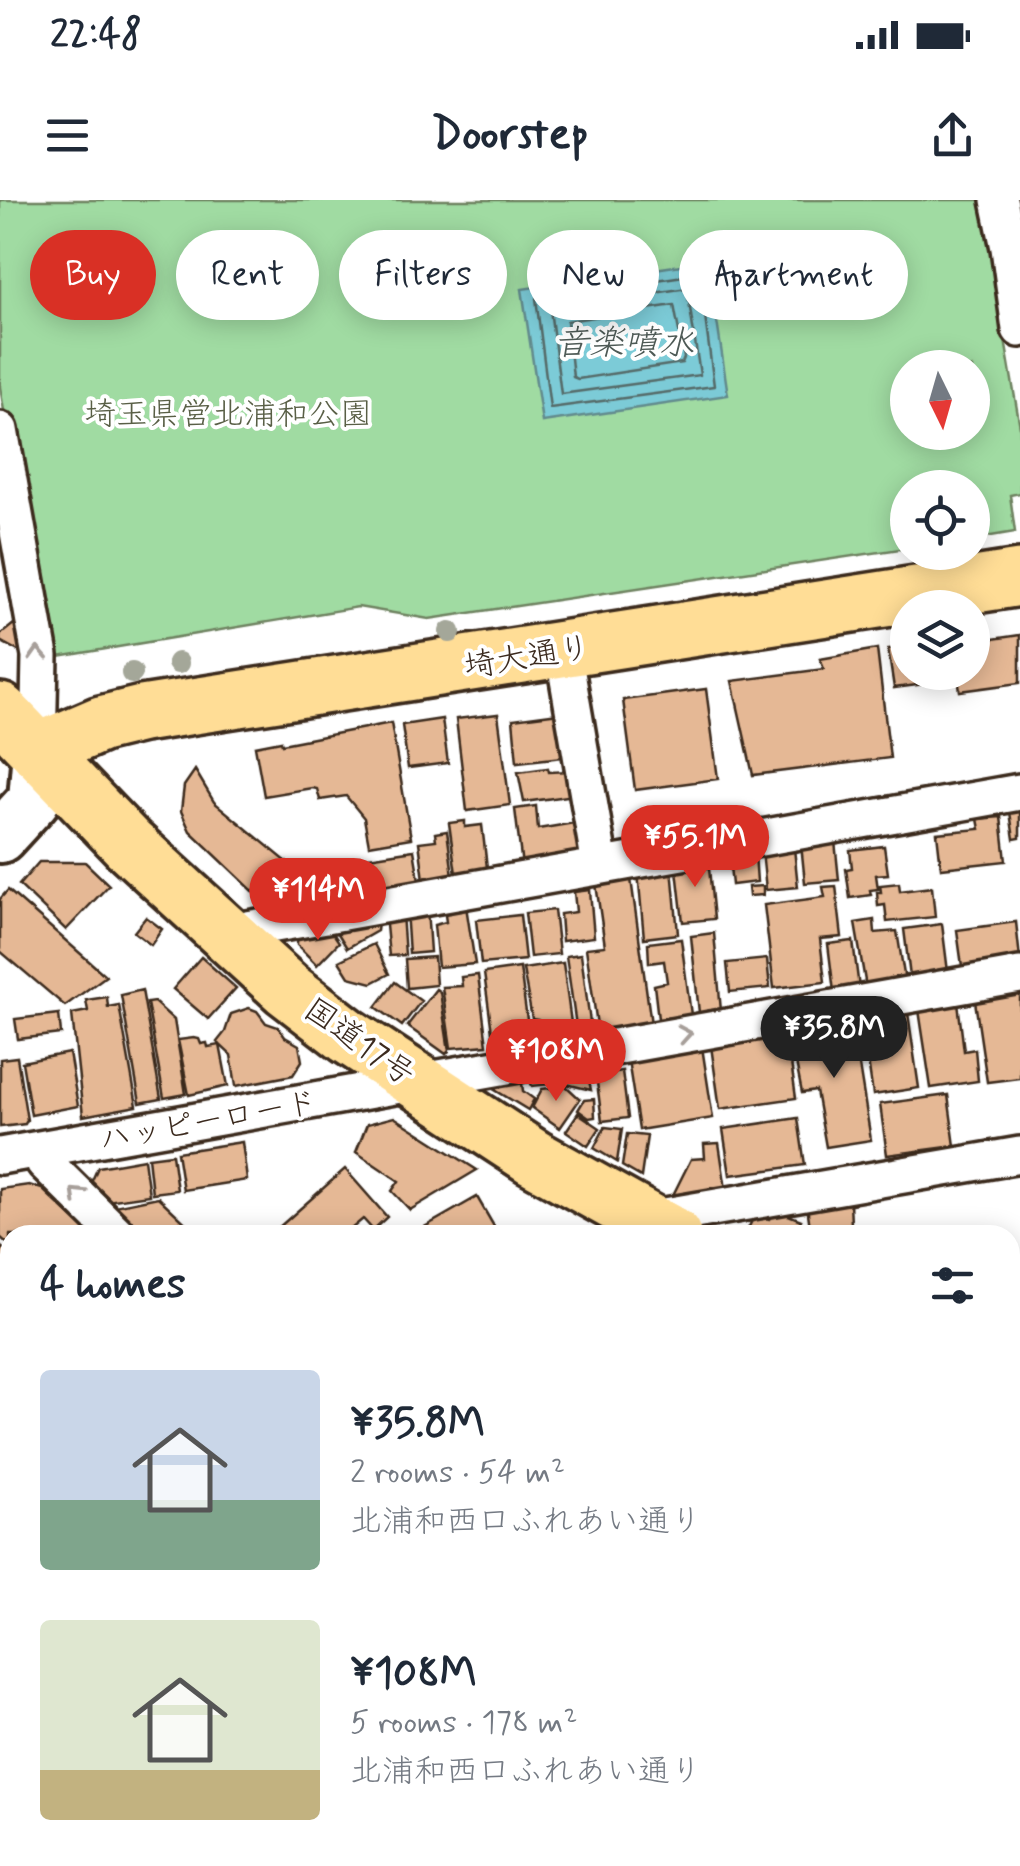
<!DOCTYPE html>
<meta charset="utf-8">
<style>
:root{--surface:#fff;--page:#f6f6f7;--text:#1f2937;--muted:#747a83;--accent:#d93025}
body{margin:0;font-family:Mynerve,"Klee One",sans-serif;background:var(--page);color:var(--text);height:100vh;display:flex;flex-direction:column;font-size:38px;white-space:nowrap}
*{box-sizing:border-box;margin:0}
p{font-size:32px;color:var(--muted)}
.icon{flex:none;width:55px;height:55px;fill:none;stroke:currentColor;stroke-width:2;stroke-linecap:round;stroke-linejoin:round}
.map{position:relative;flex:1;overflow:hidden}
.side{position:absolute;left:0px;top:1025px;width:1020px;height:642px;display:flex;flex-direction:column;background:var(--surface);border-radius:30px 30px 0 0;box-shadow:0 5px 25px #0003}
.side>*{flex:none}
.banner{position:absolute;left:30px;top:30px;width:960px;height:90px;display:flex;gap:20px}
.needle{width:65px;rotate:175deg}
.fabs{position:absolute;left:890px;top:150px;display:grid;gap:20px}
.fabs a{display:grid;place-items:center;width:100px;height:100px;border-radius:50%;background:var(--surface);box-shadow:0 5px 25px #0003;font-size:50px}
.price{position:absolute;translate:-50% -85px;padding:0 22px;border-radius:35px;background:var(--accent);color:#fff;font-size:32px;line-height:65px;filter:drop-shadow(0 2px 5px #0008)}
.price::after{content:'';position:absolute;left:50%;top:60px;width:30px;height:22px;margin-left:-15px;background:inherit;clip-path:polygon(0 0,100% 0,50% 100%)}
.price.selected{background:#222;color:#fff}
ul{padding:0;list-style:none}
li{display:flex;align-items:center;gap:30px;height:250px;padding:0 40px}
li span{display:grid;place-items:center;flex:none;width:280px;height:200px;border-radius:10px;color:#555}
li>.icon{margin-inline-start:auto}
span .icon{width:120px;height:120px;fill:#fffc;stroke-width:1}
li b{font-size:42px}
h2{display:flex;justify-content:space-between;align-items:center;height:120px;padding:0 40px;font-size:42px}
.pill{padding:0 35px;border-radius:45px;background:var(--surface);box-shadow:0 5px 25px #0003;font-size:35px;line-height:90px}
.pill.selected{background:var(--accent);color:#fff}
.status{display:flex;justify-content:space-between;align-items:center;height:70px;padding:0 50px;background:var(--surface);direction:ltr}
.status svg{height:28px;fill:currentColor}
header{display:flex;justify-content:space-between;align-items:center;height:130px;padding:0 40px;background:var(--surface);font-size:45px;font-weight:700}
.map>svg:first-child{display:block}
.green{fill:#a0dba2;stroke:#6e8260;stroke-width:2.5;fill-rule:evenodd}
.water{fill:#7ccbd7;stroke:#628b8d;stroke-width:2.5}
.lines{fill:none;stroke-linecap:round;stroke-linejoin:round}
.shore{stroke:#556a68;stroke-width:2.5}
.building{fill:#e5b895;stroke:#3b2a1e;stroke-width:2.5}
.lane-casing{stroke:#3b2a1e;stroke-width:25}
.street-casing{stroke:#3b2a1e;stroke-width:42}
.secondary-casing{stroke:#3b2a1e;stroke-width:58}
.highway-casing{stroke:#3b2a1e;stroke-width:62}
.lane{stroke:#fff;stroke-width:18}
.street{stroke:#fff;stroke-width:35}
.secondary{stroke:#fff;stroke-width:50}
.highway{stroke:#ffdd96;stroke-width:55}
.rail{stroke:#3b2a1e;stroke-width:8;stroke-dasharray:15 8;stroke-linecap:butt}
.tree{fill:#a4a799}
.oneway{stroke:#a79f9a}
.labels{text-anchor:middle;stroke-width:8;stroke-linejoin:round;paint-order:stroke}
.park-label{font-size:32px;fill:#595f46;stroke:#fff}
.street-label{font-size:32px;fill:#3b2a1e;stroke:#fff}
.water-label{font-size:35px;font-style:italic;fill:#4e5a56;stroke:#fff}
</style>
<div class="status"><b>22:48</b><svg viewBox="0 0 49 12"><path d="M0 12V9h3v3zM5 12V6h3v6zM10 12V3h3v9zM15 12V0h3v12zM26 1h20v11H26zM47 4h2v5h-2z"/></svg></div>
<header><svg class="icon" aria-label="menu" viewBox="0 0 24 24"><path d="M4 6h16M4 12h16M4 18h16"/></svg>Doorstep<svg class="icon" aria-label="share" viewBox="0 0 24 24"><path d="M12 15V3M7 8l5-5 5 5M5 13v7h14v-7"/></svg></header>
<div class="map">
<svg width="1020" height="1666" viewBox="0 0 1020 1666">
<rect width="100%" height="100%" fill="#fff"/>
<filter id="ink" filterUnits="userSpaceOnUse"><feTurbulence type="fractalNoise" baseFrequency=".01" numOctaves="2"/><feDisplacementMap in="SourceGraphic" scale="20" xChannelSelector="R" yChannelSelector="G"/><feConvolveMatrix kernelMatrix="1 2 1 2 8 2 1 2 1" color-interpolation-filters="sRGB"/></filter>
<g filter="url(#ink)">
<path class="green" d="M0 0H981L1020 227V293L1010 295 1015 332 973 339 972 288H908L907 348 429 419 358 407 46 459 0 187ZM908 168H972V232H908Z"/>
<path class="water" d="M708 61 728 195 542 222 522 89Z"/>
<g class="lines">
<path class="shore" d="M697 74 700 78 714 186 550 208 536 98Z
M687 88 700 175 561 194 550 109Z
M674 105 684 158 682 163 578 179 573 177 567 121Z"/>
</g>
<path class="building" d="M15 423 18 437 20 452 0 441V435Z
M1020 435V483L960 491 957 472H972V442Z
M908 447V472H947L948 481 894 488 888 449Z
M877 449 890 558 753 575 732 481 824 469 820 459Z
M706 489 718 579 635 590 623 500Z
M559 513 564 557 517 562 513 519Z
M498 514 510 605 467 611 456 519Z
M442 519 448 563 408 568 402 525Z
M391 523 411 638 369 645 364 618 346 596 320 600 317 589 312 588 264 596 255 546 281 541 282 544Z
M548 568 549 572 571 571 575 595 524 602 518 572Z
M195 570 214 602 293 667 326 662 332 701 273 710 190 631 181 611 184 586Z
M536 606 538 629 580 622 585 658 522 666 515 609Z
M1020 610V638L1014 639 1010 612Z
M1001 617 1006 661 941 668 937 633 980 629 978 619Z
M465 621V627L482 625 488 676 457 681 449 623Z
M447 631 454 683 425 687 419 642 436 640 435 633Z
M835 641 839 680 805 683 801 644Z
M884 646 888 674 876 675 878 689 870 690 871 695 850 698 846 669 852 668 850 650Z
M794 648 798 687 766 690 762 651Z
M414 650 420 686 341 698 336 662Z
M755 654 757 682 732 685 729 657Z
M708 658 714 719 683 722 676 661Z
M39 662H85L109 685 66 730 19 685Z
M672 668 678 734 644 738 638 672Z
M631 679 651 824 598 832 586 748 605 746 596 684Z
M899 683 900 691 932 687 935 717 887 722 885 705 878 706 877 692H881L880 685Z
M763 686V695L749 696 748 687Z
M836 686 842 737 820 739 825 782 774 788 764 705 825 697 823 687Z
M8 690 106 776 65 806 0 751V699Z
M590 690 594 737 562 741 560 714 576 712 574 692Z
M466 706 475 764 438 767 434 725 446 722 444 708Z
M427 709 430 752 409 754 406 710Z
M554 710 559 754 530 757 525 713Z
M402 714 405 755 389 756 385 715Z
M520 715 525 760 481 764 476 720Z
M146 717 162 729 151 745 134 732Z
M874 720 875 733 897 731 905 781 866 787 855 723Z
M1016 722 1020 759 962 766 957 730Z
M326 723 339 742 317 765 297 745V738Z
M378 723 377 731 347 748 334 727Z
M942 724 948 772 910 777 904 729Z
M714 733 721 811 699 813 691 736Z
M681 739 691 815 658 819 654 785 667 782 664 761 649 763 648 743Z
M853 741 859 788 834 792 828 744Z
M374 744 389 774 372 783 349 777 339 761Z
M581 754 591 830 577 833 566 756Z
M201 757 236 788 208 819 173 789Z
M434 757 436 785 407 788 405 759Z
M767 759 770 788 730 792 727 763Z
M563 763 573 838 541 843 538 820 532 819 523 769Z
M520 768 530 842 494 847 484 773Z
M478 775 487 845 451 848 442 787 462 786 461 777Z
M395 782 421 801 402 826 376 807Z
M436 789 440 792 449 851 446 854 407 826Z
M142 790 161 899 140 903 121 795Z
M1020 794V878L987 882 975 801Z
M107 797 108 807 119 805 137 906 83 916 72 814 88 811 86 800Z
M154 802 174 820 186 894 164 898 147 803Z
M958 803 964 851 975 849 978 881 931 888 919 810Z
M249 808 257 811 266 823 278 827 285 837 299 845 302 861 293 875 236 886 231 855 217 842 225 832 231 814Z
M908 813 919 888 873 895 862 820Z
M59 814 61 834 18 839 15 819Z
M852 822 871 940 826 947 816 891 802 893 790 833Z
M787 835 796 898 720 909 711 846Z
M194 838 199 839 201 844 207 843 208 847 220 845 228 886 189 895 178 840Z
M702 847 713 918 639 930 628 860Z
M69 853 78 906 31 915 22 862Z
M17 857 27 920 25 924 0 927V859Z
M585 862 591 890 562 883 532 886 526 872Z
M622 871 628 918 602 921 596 875Z
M521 876 523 891 534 899 528 910 490 887V880Z
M566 886 580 899 560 928 532 908 542 889Z
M948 895 955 946 887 955 880 904Z
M594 899 595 917 589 918 578 910 584 900Z
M578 913 600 928 588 946 566 931Z
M394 917 477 970 410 1010 392 991 399 981 356 952 367 924Z
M798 918 805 965 730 975 723 929Z
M605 927 622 929 617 962 594 948Z
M627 934 647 936 641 977 622 966Z
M242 942 247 980 183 990 177 952Z
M719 943 727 996 687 1001 674 993 691 959 705 958 704 944Z
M172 954 177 990 152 993 148 957Z
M144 959 149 995 107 1001 90 985 98 967Z
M345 969 387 1017 373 1030 363 1019 344 1035H282L277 1029Z
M29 985 42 989 91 1035H10V1046L0 1037V989Z
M158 997 197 1034 195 1035H139L110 1007Z
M477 997 499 1035H424L421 1029Z
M850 1001 851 1025 845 1035H806L810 1027 807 1006Z
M776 1010 801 1020 793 1035H755L747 1031 756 1012 769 1019Z
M0 1046 10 1055V1077L0 1088Z
M10 1199V1244L0 1234V1210Z
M0 1274 10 1284V1324L0 1315Z
M0 1323 10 1333V1355L0 1365Z
M10 1370V1398L0 1388V1380Z
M1020 1387V1416L1010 1415V1394Z
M1019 1420 1020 1496 1015 1499 1010 1489V1425Z
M1020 1554V1629L1010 1635V1560Z
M0 1651 19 1666H0Z
M443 1658H478L485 1666H449Z
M528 1658H554L559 1666H532Z
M679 1658H778L763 1666H684Z
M922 1658H971L957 1666H927Z"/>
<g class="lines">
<g class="lane-casing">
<path id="lane" d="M815 1666 830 1658"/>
</g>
<g class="street-casing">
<path id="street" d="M999 0 1009 48 1020 129
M0 230 40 456 38 551
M563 450 600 665
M225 733 1020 592
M41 950 44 962 118 1035
M0 956 1020 775
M642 1020 1020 955
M1010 1141 1020 1139
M0 1180 10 1170
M1010 1368 1020 1361
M0 1420 10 1429
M253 1658 262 1666
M881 1658 887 1666
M593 1666 606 1658"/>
</g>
<g class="secondary-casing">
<path id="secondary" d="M0 637 34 600 38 551"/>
</g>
<g class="highway-casing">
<path id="highway" d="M0 511 128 644 287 789 348 836 533 957 673 1035
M38 551 101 524 142 514 1020 378
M1010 1175 1020 1178"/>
</g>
<use href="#lane" class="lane"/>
<use href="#street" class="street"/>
<use href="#secondary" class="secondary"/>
<use href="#highway" class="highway"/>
<path class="rail" d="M0 1477 10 1487
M0 1503 10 1512
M0 1526 10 1535
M0 1552 10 1561
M0 1580 10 1589
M0 1616 10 1625
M47 1658 57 1666
M85 1658 94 1666
M114 1658 123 1666
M142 1658 152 1666
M165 1658 174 1666
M193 1658 202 1666"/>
</g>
<g class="tree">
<circle cx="450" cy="432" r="11"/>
<circle cx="178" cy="463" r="11"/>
<circle cx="132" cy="473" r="11"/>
</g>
<defs><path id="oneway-chevron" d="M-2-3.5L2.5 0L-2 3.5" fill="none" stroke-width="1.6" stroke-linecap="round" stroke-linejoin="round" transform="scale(2.5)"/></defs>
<g class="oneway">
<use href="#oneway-chevron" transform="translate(38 454) rotate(-93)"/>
<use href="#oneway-chevron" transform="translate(685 834) rotate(-10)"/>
<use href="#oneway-chevron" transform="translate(77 994) rotate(-136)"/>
</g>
</g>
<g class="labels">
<g class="park-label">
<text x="228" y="224">埼玉県営北浦和公園</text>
</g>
<g class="street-label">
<text transform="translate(527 456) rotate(-9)" y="11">埼大通り</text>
<text transform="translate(360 841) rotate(35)" y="11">国道17号</text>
<text transform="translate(208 920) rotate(-10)" y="11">ハッピーロード</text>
</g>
<g class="water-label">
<text x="624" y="154">音楽噴水</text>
</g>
</g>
</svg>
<div class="fabs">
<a><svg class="needle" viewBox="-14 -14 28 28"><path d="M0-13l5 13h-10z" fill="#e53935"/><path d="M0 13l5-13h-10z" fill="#747a83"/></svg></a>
<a><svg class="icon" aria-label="locate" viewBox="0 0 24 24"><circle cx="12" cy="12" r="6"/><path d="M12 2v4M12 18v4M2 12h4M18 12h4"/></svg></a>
<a><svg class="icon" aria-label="layers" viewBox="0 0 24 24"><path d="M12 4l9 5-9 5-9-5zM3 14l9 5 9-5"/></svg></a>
</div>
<b class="price" style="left:695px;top:690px">¥55.1M</b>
<b class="price" style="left:318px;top:743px">¥114M</b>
<b class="price selected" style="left:834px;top:881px">¥35.8M</b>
<b class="price" style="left:556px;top:904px">¥108M</b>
<div class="banner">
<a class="pill selected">Buy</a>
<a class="pill">Rent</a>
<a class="pill">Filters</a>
<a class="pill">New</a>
<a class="pill">Apartment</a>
</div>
<section class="side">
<h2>4 homes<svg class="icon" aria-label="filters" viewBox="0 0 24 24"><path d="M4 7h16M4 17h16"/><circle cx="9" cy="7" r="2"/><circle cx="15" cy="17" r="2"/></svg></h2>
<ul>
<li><span style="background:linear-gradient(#c9d6e8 65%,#7fa58c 0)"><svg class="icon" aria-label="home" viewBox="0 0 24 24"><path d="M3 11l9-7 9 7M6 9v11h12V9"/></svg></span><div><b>¥35.8M</b><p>2 rooms · 54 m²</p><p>北浦和西口ふれあい通り</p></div></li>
<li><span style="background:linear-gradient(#dfe7d0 75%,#c2b280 0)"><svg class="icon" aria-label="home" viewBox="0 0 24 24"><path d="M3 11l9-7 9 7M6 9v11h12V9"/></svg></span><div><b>¥108M</b><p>5 rooms · 178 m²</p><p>北浦和西口ふれあい通り</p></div></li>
</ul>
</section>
</div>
